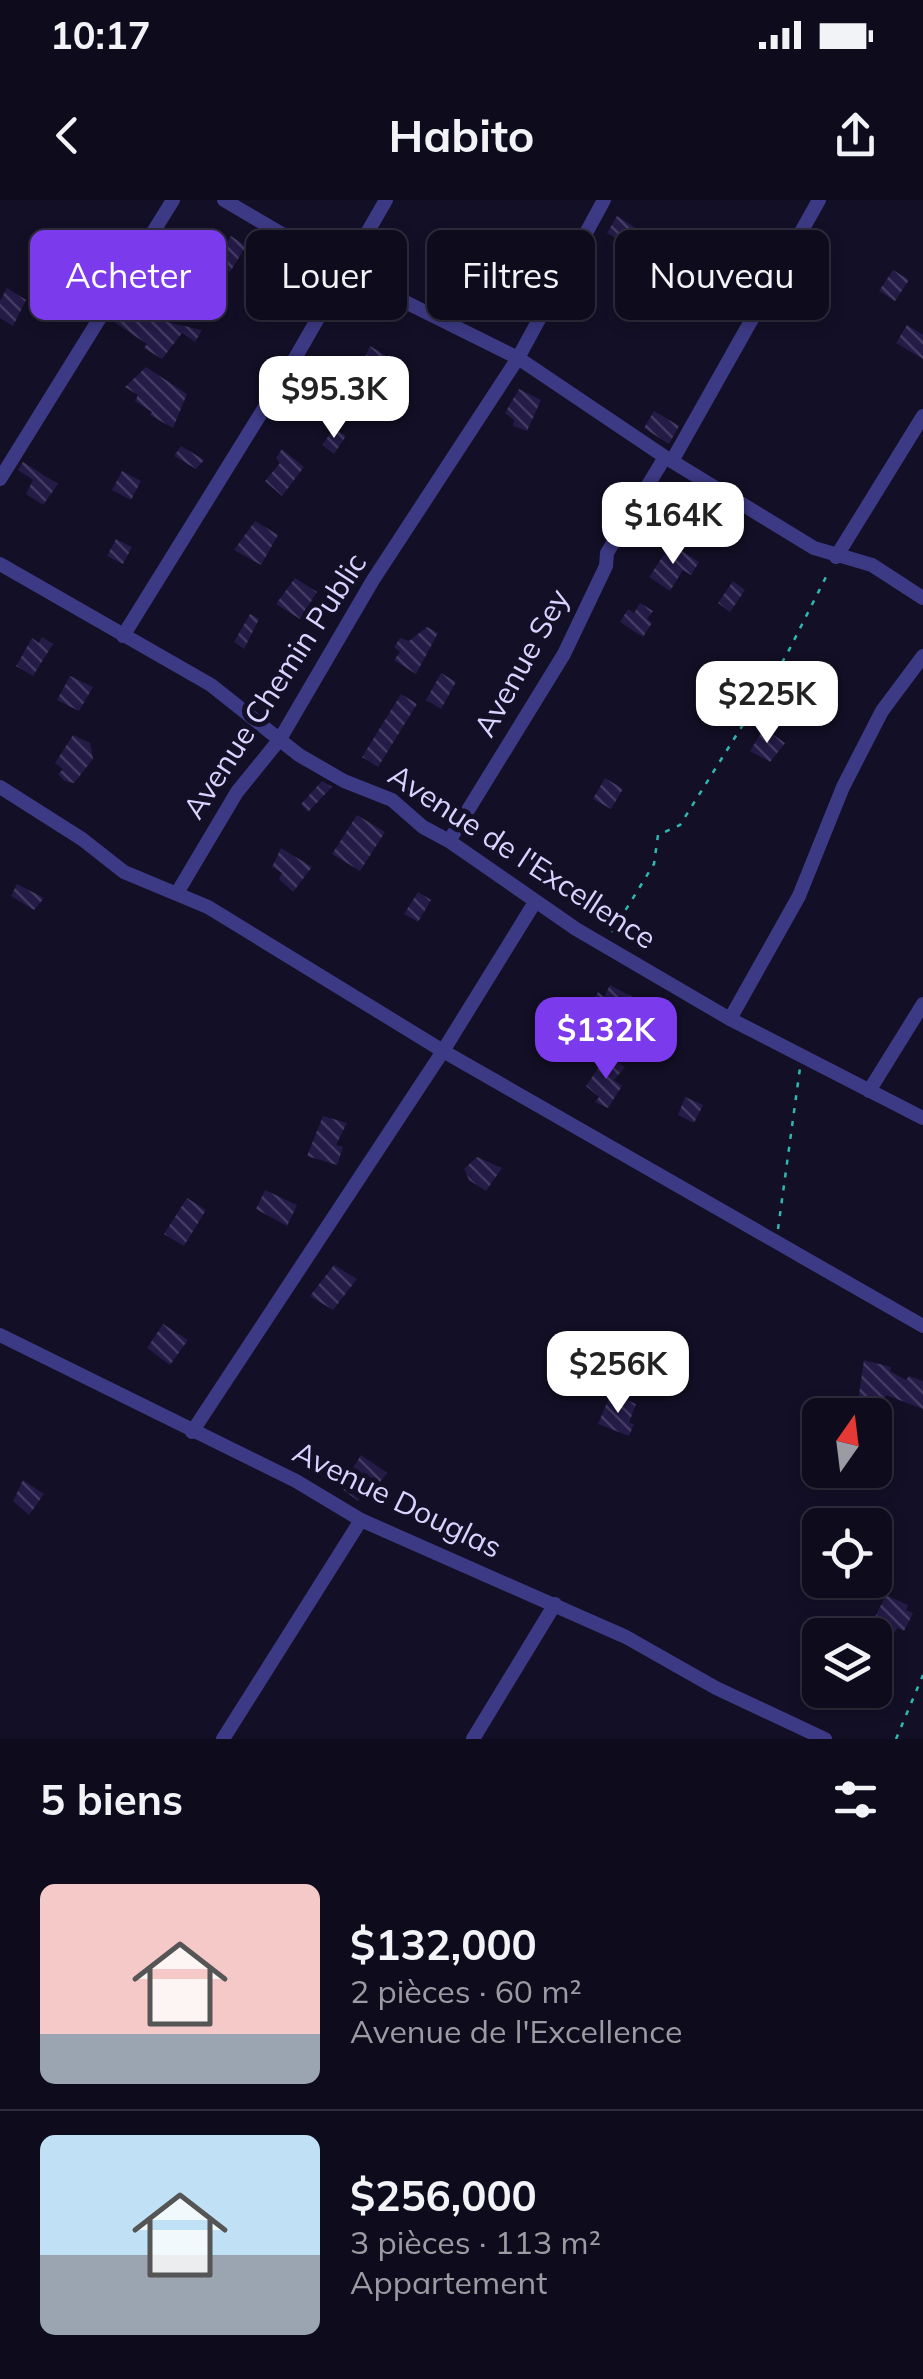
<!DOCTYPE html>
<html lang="fr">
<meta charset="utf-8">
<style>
:root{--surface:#0e0b1c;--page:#171425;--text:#f1f3f6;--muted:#9b9ba3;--line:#2e2b3b;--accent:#7c3aed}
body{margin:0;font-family:Mulish,sans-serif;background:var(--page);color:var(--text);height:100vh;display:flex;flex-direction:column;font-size:38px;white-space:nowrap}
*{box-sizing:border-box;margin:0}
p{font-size:32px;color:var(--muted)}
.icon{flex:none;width:55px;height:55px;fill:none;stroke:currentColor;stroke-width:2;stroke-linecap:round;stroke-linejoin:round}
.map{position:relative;height:1539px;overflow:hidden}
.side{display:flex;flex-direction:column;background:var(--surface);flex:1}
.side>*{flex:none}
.banner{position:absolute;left:30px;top:30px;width:865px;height:90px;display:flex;gap:20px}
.needle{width:65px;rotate:14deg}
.controls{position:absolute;left:802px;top:1198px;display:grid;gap:20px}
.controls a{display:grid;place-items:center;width:90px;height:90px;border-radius:15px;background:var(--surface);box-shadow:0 5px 15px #0003,0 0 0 2px var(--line);font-size:50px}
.price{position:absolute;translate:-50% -85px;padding:0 22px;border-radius:20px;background:#fff;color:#222;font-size:32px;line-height:65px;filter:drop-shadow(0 2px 5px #0008)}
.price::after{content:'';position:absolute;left:50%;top:60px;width:30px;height:22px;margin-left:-15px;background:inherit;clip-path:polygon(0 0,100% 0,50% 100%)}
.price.selected{background:var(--accent);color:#fff}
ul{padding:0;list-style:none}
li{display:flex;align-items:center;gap:30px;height:250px;padding:0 40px}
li+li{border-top:2px solid var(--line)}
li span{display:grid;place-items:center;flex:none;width:280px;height:200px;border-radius:15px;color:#555}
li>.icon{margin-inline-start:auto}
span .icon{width:120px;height:120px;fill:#fffc;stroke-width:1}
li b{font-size:42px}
h2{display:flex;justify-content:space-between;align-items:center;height:120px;padding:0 40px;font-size:42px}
.chip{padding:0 35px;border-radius:15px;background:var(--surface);box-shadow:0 5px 15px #0003,0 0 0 2px var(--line);font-size:35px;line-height:90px}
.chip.selected{background:var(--accent);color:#fff}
.status{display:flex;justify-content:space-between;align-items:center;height:70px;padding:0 50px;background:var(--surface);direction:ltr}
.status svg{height:28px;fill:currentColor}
header{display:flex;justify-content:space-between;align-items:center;height:130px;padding:0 40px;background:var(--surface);font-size:45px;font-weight:700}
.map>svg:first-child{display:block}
.building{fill:url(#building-back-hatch)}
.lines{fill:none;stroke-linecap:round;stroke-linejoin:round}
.path{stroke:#2fb8b0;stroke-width:2.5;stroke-dasharray:5 8;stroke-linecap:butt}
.minor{stroke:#3d3a85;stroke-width:14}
.labels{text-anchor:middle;stroke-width:10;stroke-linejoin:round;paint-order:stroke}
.street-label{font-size:30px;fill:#d9d4ff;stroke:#130f26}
</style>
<div class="status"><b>10:17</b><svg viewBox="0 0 49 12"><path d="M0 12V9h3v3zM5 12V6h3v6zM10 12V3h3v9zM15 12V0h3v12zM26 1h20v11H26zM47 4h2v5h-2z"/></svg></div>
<header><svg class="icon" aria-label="back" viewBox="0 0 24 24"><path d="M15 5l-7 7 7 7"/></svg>Habito<svg class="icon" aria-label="share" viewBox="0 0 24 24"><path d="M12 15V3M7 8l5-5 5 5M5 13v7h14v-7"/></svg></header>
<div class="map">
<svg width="923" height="1539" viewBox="0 0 923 1539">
<defs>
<pattern id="building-back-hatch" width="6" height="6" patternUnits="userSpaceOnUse" patternTransform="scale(2.5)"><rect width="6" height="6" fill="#241b47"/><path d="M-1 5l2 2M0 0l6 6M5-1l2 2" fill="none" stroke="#433b63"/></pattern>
</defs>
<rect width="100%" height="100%" fill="#130f26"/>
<path class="building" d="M617 16 686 60 702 33 728 50 715 69 702 61 689 80 607 33Z
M231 36 246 46 230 72 214 62Z
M893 70 909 80 895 101 879 91Z
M296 75 315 86 298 110 283 95Z
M133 84 158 98 145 117 202 130 195 142 182 133 162 159 144 148 147 144 111 120Z
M7 88 26 100 13 126 0 118V101Z
M907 125 923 135V159L896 143Z
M370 146 390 158 372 186 356 176Z
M146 167 187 194 173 228 150 215 152 212 135 201 138 195 125 187Z
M519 189 541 200 527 231 513 226 514 220 505 213Z
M654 211 679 226 669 244 644 228Z
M334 228 346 236 334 254 322 245Z
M181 246 204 260 196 269 174 256Z
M282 249 304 267 282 296 265 281 280 263 276 258Z
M23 262 58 284 43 305 26 294 33 280 18 270Z
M122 271 141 281 131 300 112 290Z
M255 321 278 335 261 365 234 350Z
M116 339 132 347 123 364 107 356Z
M671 344 699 362 691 375 683 370 670 391 649 377Z
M295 378 317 392 300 419 276 404Z
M733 381 745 390 730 412 718 403Z
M640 403 653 411 647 419 652 423 643 437 620 422 628 409 634 413Z
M250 414 259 419 244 449 234 442Z
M427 427 438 433 416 474 394 460 400 452 394 447 400 438 409 441Z
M42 437 53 444 33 476 16 466 32 438 39 443Z
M441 473 456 482 441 509 426 500Z
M70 476 93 487 79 511 57 500Z
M401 494 417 504 378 567 362 557Z
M764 528 785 543 770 562 750 551Z
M73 535 90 543 93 559 74 583 65 581 58 574 63 569 55 563Z
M605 578 623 589 611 609 593 599Z
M322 581 332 587 308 612 301 604Z
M357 615 385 632 360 671 332 654Z
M281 648 312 667 293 692 279 679 282 673 272 667Z
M17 684 44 698 34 710 11 696Z
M418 692 431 700 418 722 404 714Z
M610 785 634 798 611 835 592 823 601 811 591 805 598 792 604 797Z
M607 855 625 867 614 880 622 886 608 908 595 902 599 897 586 886Z
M685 897 703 905 694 923 678 915Z
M323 916 347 923 336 945 343 947 337 965 307 956Z
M477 957 502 968 486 991 469 980 464 969Z
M265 990 297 1005 287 1026 256 1009Z
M187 998 206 1010 184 1046 164 1034Z
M334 1065 357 1079 333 1110 310 1096Z
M163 1124 188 1140 170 1165 147 1148Z
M864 1160 891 1167 890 1171 906 1180 909 1176 923 1181V1209L886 1195 880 1215H856Z
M621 1197 636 1204 629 1223 634 1224 629 1236 598 1224 609 1198 617 1202Z
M361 1255 387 1273 374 1290 368 1285 358 1301 341 1288Z
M23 1280 44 1294 29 1315 13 1301Z
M886 1395 908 1405 906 1410 913 1413 904 1431 897 1428 895 1432 874 1419Z"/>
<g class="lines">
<path class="path" d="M612 732 654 664 658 635 680 625 786 456 829 371
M778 1029 800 868
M896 1539 923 1475"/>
<path class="minor" d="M224 0 355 77 518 158 665 257 814 348 872 365 923 398
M672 261 819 0
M0 279 173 0
M836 357 923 216
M0 364 211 485 299 555 344 581 392 600 423 627 449 641 576 729 730 819 923 918
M123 436 294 160 386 0
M0 587 82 639 124 672 208 707 443 851 923 1126
M449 641 564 454 606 366 607 353 665 257
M177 693 237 592 280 539 373 380 518 158 604 0
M730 819 799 696 843 587 882 511 923 456
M869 891 923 804
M0 1135 296 1281 361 1320 626 1437 716 1488 825 1539
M192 1232 443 851 535 702
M223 1539 361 1320
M473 1539 555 1404"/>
</g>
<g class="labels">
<g class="street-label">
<text transform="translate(522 463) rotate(-61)" y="10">Avenue Sey</text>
<text transform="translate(275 486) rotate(-57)" y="10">Avenue Chemin Public</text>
<text transform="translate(522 657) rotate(33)" y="10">Avenue de l'Excellence</text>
<text transform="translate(397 1300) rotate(26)" y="10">Avenue Douglas</text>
</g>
</g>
</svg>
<div class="controls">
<a><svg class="needle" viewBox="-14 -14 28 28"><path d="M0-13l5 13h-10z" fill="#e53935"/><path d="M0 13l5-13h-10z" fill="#9b9ba3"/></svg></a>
<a><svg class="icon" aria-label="locate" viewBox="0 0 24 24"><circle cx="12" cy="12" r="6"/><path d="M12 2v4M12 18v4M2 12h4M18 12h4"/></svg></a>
<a><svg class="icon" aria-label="layers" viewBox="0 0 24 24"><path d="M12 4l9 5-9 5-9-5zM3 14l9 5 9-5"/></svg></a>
</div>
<b class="price" style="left:334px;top:241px">$95.3K</b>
<b class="price" style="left:673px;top:367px">$164K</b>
<b class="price" style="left:767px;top:546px">$225K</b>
<b class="price selected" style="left:606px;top:882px">$132K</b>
<b class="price" style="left:618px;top:1216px">$256K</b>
<div class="banner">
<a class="chip selected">Acheter</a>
<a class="chip">Louer</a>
<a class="chip">Filtres</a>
<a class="chip">Nouveau</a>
</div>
</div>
<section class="side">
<h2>5 biens<svg class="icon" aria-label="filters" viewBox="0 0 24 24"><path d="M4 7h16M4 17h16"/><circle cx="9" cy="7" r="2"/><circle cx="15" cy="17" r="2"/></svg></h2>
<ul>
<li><span style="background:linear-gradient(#f6c9c9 75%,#9aa5b1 0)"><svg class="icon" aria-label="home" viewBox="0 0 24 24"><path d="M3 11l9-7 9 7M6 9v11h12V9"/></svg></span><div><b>$132,000</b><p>2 pièces · 60 m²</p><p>Avenue de l'Excellence</p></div></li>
<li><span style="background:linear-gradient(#bfe0f5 60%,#9aa5b1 0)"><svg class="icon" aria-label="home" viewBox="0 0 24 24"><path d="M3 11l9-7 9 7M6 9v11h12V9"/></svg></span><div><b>$256,000</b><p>3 pièces · 113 m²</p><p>Appartement</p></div></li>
</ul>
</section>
